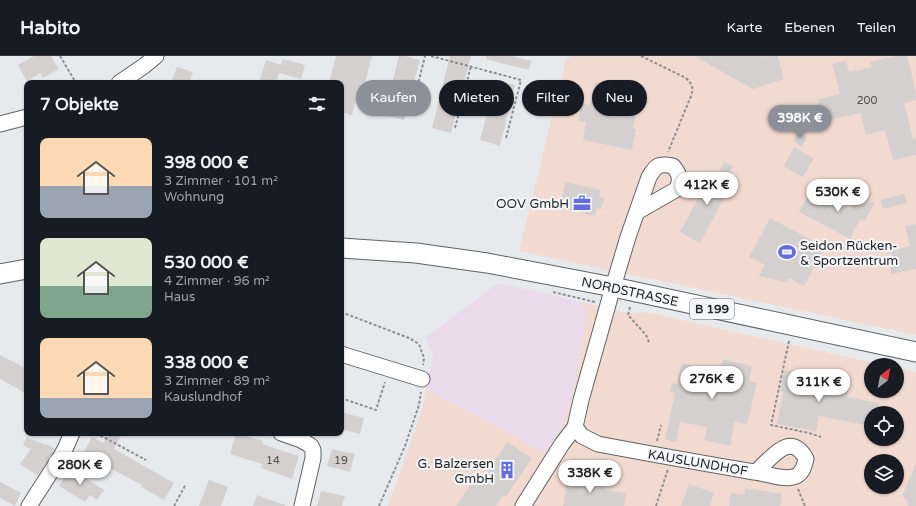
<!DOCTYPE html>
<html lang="de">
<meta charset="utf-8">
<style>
:root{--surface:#171b24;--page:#242831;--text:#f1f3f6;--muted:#9ea1a6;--line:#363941;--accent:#8c9099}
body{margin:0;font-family:"Varela Round",sans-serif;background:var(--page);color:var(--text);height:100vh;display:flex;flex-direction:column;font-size:15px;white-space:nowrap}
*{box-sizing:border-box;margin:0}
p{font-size:13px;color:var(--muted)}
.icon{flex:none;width:22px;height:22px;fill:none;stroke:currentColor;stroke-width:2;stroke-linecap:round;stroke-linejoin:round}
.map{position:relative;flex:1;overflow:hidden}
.side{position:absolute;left:24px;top:24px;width:320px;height:356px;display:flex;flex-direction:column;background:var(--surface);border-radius:8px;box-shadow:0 1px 3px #0004}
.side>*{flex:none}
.top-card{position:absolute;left:356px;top:24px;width:380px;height:36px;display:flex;gap:8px}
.needle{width:26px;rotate:32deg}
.buttons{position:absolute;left:864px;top:302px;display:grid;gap:8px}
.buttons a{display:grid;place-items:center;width:40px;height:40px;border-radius:50%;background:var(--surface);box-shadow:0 1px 3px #0004;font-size:20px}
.price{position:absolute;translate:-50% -34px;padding:0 9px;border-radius:14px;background:#fff;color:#222;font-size:13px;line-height:26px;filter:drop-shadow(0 1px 2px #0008)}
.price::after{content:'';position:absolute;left:50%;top:24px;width:12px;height:9px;margin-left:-6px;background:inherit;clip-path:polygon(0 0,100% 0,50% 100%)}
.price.selected{background:var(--accent);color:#fff}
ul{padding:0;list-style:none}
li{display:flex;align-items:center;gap:12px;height:100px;padding:0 16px}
li span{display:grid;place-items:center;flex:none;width:112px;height:80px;border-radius:8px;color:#555}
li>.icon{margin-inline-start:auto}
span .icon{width:48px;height:48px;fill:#fffc;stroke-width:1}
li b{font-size:17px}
h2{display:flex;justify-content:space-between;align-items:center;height:48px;padding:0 16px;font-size:17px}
.pill{padding:0 14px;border-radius:18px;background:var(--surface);box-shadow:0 1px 3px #0004;font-size:14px;line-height:36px}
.pill.selected{background:var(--accent);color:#fff}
header{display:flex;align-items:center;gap:24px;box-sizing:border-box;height:56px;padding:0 20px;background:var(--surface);border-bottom:1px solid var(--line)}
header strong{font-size:19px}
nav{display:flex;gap:22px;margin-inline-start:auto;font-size:14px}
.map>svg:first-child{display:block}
.commercial{fill:#f3dad1;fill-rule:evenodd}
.industrial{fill:#eadaec}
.building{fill:#d4d0cf}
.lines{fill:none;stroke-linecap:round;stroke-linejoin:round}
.minor-casing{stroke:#5f6164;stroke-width:17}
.major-casing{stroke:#5f6164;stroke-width:21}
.path{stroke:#8d8f91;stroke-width:2;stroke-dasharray:3 2;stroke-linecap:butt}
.minor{stroke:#fff;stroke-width:15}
.major{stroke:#fff;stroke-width:19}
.labels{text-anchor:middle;stroke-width:4;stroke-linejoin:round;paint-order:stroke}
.number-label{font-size:11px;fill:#505050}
.shield{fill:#f5f7fb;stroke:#636466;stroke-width:1}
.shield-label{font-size:12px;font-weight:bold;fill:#242526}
.poi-label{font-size:13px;fill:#242526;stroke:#f5f7fb;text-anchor:end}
.street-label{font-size:13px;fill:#242526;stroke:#f5f7fb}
</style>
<header>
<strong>Habito</strong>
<nav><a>Karte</a><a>Ebenen</a><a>Teilen</a></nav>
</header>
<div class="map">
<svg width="916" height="450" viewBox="0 0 916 450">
<rect width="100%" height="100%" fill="#e7eaed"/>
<path class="commercial" d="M571 0H916V279L519 195 566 4Z
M581 246 628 257 646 256 883 309H871V335H897V312L916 316V450H388L422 354 426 333 546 397 563 367 572 345 586 259ZM871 357H897V383H871ZM871 405H897V431H871Z"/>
<path class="industrial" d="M498 227 581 246 586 259 572 345 563 367 546 397 426 333 433 299 426 281Z"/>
<path class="building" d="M34 0H51L59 13 43 22 40 17 27 25 18 9Z
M336 0H372L361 42 357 41 352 59 341 56V27H329Z
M399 0H405L420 4 404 64 384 59Z
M450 0H471L451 77 432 72Z
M486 0H512L531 5 529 14 486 3Z
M694 0H761L762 1 766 0H778L784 23 753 33Z
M895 0H907L916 36V44L904 47 913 83 916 82V99L893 104 885 74 866 79 860 57 829 64 825 73 811 67 819 49 818 43 840 38 832 8 846 5 849 16 872 11 870 6Z
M283 3 305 9 301 23 279 17 276 27H259L266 4 281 9Z
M177 11 193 16 189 27H171Z
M496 24 515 29 500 90 480 84Z
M595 26 641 35 633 72 636 73 632 94 583 84 586 66 578 65 582 47 590 49Z
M798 76 807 81 802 91 793 85Z
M794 91 814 102 803 121 784 110Z
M724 106 733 110 723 130 729 133 700 187 680 176 709 122 714 125Z
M565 126 601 134 599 141 604 142 601 153 597 152 595 160 560 152Z
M862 133 871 138 865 148 875 146 864 166 860 163 850 183 799 156 809 138 824 146 826 141 851 154Z
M904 138 907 147 883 153 881 144Z
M770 162 825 191 804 230 789 222 786 226 759 220 765 209 749 201Z
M916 168V213L891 218 890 203H893L891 196 910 190 905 170Z
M0 299 27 313V338L0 323Z
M723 303 752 310 749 325 757 327 747 368 735 365 730 390 704 384 707 371 680 366 676 386 665 383 675 337 670 336 672 327 677 328 682 307 720 316Z
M784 314 806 318 805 323 848 331 847 341 879 347 877 357H871V370L819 360 816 375 777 368 783 336 780 335Z
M344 357 364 362 360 378 341 373V368Z
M109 377H122L114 393 174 427 164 444 141 431 142 429 83 398 92 381 103 387Z
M236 377 263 385 262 388 299 400 292 423 261 412 262 408 230 398Z
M26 381 46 389 47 388 55 393 38 420 20 408 31 393 23 390Z
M507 386 532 402 506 441 503 439 496 450H456L475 422 482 425Z
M332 393 355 398 350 416 327 410Z
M916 408V450H908L906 442 902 440Z
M70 412 104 434 97 444 90 439 85 446 59 430Z
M568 419 596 424 606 434 626 437 624 450H563Z
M209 424 228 431 221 450H199Z
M0 426 21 437 15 450 0 442Z
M689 428 714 437 710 450H681Z
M745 432 782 438 780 450H729L731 437 744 439Z
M321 435 345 440 342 450H317Z
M257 439 285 449V450H253Z"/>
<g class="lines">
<g class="minor-casing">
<path id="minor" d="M119 27 144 10 156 0
M0 68 27 61
M341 298 422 323
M575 371 582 380 598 388C650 398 702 407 754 416 766 417 782 424 793 421 802 419 804 411 806 403 802 395 795 388 786 391 778 393 762 410 756 416
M281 377 301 384 308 388 311 390 313 394V402L302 450
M29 450 61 400 65 393 72 377
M523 450 562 388 575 371 581 344 613 231 628 181 649 121C656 109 659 107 673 110 680 119 681 122 677 133L637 156"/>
</g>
<g class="major-casing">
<path id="major" d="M341 192 416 197 487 207 613 231 916 296
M0 218 27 213"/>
</g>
<path class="path" d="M60 0 76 27
M431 0 521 24 506 82
M641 0 686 22C692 28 694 32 691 40L668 96
M410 60 425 0
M455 72 471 10
M553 236 595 246
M630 251 628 259 646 279 649 286
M341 256 409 282 419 288 424 302 423 309
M789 285 771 369 809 377 821 381
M341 342 376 354 385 326
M96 377 146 404
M657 385 661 369
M798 433 805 450
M174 450 186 428
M379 450 405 390 419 349 421 336
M656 450 668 413"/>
<use href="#minor" class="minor"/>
<use href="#major" class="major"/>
</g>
<defs>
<g id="office-bare" transform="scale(1.38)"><path d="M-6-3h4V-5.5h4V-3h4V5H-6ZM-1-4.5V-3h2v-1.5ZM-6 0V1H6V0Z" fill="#646ce5" stroke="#f5f7fb" stroke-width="2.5" paint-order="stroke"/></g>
<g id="stadium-bare" transform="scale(1.38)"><path d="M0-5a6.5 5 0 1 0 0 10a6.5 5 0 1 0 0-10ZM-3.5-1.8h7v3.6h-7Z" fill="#646ce5" stroke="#f5f7fb" stroke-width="2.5" paint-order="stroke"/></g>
<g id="building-bare" transform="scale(1.38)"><path d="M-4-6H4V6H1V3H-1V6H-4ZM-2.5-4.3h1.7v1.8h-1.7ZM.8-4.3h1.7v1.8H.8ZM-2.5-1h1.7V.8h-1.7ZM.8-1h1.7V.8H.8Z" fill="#646ce5" stroke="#f5f7fb" stroke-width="2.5" paint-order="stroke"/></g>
</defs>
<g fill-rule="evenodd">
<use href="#office-bare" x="582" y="147"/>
<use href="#stadium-bare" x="787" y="196"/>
<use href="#building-bare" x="507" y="414"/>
</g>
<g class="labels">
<g class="number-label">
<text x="867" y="48">200</text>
<text x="273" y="408">14</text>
<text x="341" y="408">19</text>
</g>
<rect class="shield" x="690" y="243" width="44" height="20" rx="3"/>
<g class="shield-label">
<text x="712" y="257">B 199</text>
</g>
<g class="poi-label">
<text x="569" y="152">OOV GmbH</text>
<text x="800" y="194" text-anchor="start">Seidon Rücken-<tspan x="800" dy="15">&amp; Sportzentrum</tspan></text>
<text x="494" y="412">G. Balzersen<tspan x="494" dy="15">GmbH</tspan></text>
</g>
<g class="street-label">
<text transform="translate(630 235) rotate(12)" y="5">NORDSTRASSE</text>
<text transform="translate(698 406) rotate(10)" y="5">KAUSLUNDHOF</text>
</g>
</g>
</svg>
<div class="buttons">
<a><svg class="needle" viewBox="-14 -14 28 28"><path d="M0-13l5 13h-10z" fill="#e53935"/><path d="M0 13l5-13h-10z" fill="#9ea1a6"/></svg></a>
<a><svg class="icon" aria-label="locate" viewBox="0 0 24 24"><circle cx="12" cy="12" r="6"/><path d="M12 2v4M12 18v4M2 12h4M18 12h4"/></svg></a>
<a><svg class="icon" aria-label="layers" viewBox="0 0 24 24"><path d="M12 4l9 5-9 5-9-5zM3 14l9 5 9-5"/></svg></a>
</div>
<b class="price selected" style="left:800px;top:83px">398K €</b>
<b class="price" style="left:707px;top:150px">412K €</b>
<b class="price" style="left:838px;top:157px">530K €</b>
<b class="price" style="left:712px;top:344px">276K €</b>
<b class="price" style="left:819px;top:347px">311K €</b>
<b class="price" style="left:80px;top:430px">280K €</b>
<b class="price" style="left:590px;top:438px">338K €</b>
<div class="top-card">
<a class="pill selected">Kaufen</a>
<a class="pill">Mieten</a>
<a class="pill">Filter</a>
<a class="pill">Neu</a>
</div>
<section class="side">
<h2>7 Objekte<svg class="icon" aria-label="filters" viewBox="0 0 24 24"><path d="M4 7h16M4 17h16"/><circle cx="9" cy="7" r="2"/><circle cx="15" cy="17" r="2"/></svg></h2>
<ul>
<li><span style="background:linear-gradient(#ffd9b3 60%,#9aa5b1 0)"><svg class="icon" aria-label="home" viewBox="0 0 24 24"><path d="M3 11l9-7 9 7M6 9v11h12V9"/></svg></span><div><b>398 000 €</b><p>3 Zimmer · 101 m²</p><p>Wohnung</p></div></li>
<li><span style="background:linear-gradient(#dfe7d0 60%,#7fa58c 0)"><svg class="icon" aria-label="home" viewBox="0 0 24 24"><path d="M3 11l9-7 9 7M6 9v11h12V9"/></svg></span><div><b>530 000 €</b><p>4 Zimmer · 96 m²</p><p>Haus</p></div></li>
<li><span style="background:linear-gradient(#ffd9b3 75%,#9aa5b1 0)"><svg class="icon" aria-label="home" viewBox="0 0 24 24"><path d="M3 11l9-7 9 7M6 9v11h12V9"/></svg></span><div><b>338 000 €</b><p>3 Zimmer · 89 m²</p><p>Kauslundhof</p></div></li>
</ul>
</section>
</div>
